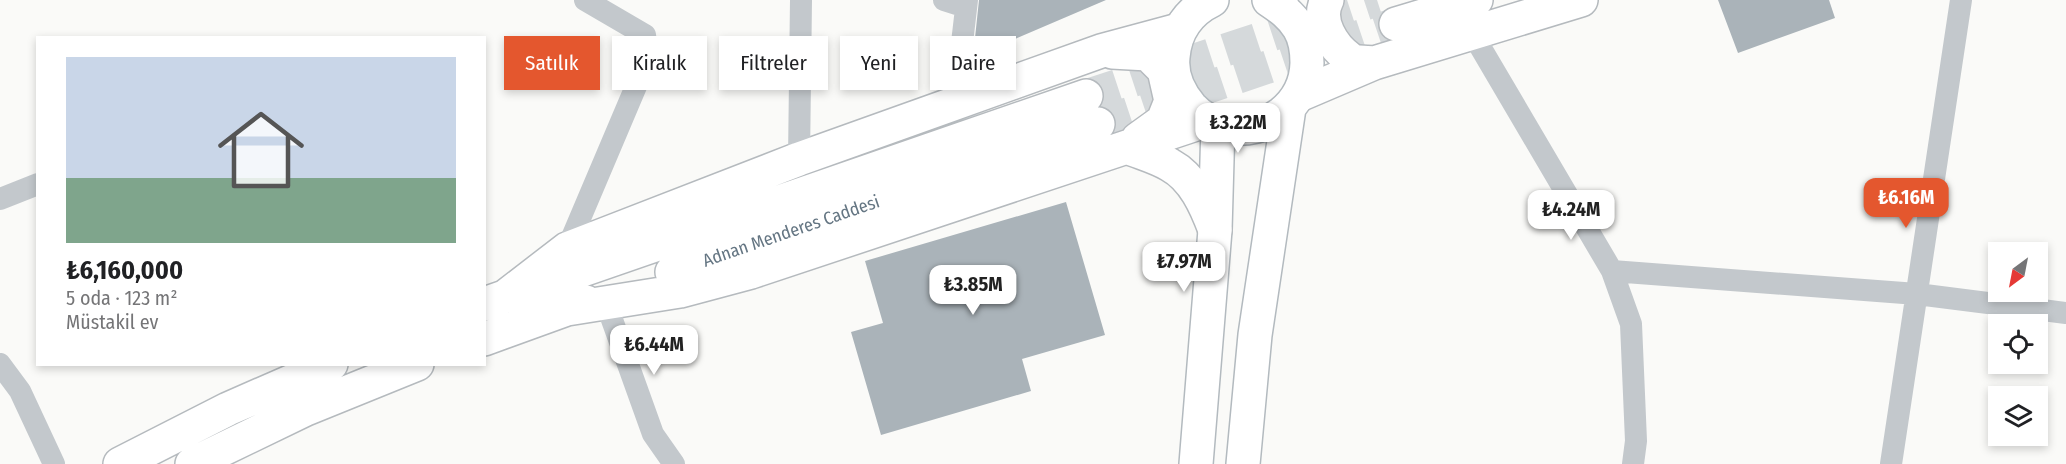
<!DOCTYPE html>
<html lang="tr">
<meta charset="utf-8">
<style>
:root{--surface:#fff;--page:#f6f6f6;--text:#202124;--muted:#757577;--accent:#e4572e}
body{margin:0;font-family:"Fira Sans Condensed",sans-serif;background:var(--page);color:var(--text);height:100vh;display:flex;flex-direction:column;font-size:22px;white-space:nowrap}
*{box-sizing:border-box;margin:0}
p{font-size:20px;color:var(--muted)}
.icon{flex:none;width:33px;height:33px;fill:none;stroke:currentColor;stroke-width:2;stroke-linecap:round;stroke-linejoin:round}
.map{position:relative;flex:1;overflow:hidden}
.sheet{position:absolute;left:36px;top:36px;width:450px;height:330px;display:flex;flex-direction:column;background:var(--surface);border-radius:0px;box-shadow:0 3px 9px #0003}
.sheet>*{flex:none}
.top-card{position:absolute;left:504px;top:36px;width:570px;height:54px;display:flex;gap:12px}
.needle{width:39px;rotate:212deg}
.controls{position:absolute;left:1988px;top:242px;display:grid;gap:12px}
.controls a{display:grid;place-items:center;width:60px;height:60px;border-radius:0px;background:var(--surface);box-shadow:0 3px 9px #0003;font-size:30px}
.price{position:absolute;translate:-50% -51px;padding:0 14px;border-radius:12px;background:#fff;color:#222;font-size:20px;line-height:39px;filter:drop-shadow(0 2px 3px #0008)}
.price::after{content:'';position:absolute;left:50%;top:36px;width:18px;height:14px;margin-left:-9px;background:inherit;clip-path:polygon(0 0,100% 0,50% 100%)}
.price.selected{background:var(--accent);color:#fff}
ul{padding:0;list-style:none}
li{display:grid;align-content:center;gap:12px;height:318px;padding:0 30px}
li span{display:grid;place-items:center;height:186px;border-radius:0px;color:#555}
li>.icon{margin-inline-start:auto}
span .icon{width:108px;height:108px;fill:#fffc;stroke-width:1}
li b{font-size:26px}
.tag{padding:0 21px;border-radius:0px;background:var(--surface);box-shadow:0 3px 9px #0003;font-size:21px;line-height:54px}
.tag.selected{background:var(--accent);color:#fff}
.map>svg:first-child{display:block}
.green{fill:#dadfd7}
.building{fill:#aab3b9}
.lines{fill:none;stroke-linecap:round;stroke-linejoin:round}
.primary-tunnel{stroke:#d5d9db;stroke-width:33;stroke-dasharray:33 16;stroke-linecap:butt}
.secondary-casing{stroke:#b3babf;stroke-width:36}
.primary-casing{stroke:#b5babe;stroke-width:36}
.street{stroke:#c3c8cc;stroke-width:22}
.secondary{stroke:#fff;stroke-width:33}
.primary{stroke:#fff;stroke-width:33}
.labels{text-anchor:middle;stroke-width:6;stroke-linejoin:round;paint-order:stroke}
.street-label{font-size:18px;fill:#657683;stroke:#fff}
</style>
<div class="map">
<svg width="2066" height="464" viewBox="0 0 2066 464">
<rect width="100%" height="100%" fill="#fafaf8"/>
<path class="green" d="M1244 35 1253 37 1263 57 1262 73 1253 81C1238 79 1227 53 1236 40 1238 38 1242 36 1244 35Z"/>
<path class="building" d="M979 0H1106L973 57Z
M1718 0H1829L1835 18 1738 53Z
M1066 202 1105 335 1022 359 1031 391 881 435 851 332 883 323 865 261Z"/>
<g class="lines">
<path class="primary-tunnel" d="M1086 96 1377 0
M1098 124 1396 24"/>
<g class="secondary-casing">
<path id="secondary" d="M1212 0C1189 11 1175 31 1173 57 1171 76 1179 93 1191 107 1200 117 1213 124 1226 127 1267 135 1306 105 1307 63 1307 51 1305 38 1299 28 1291 15 1281 8 1269 0
M1196 464 1215 230 1218 125
M1243 464 1255 335 1289 108"/>
</g>
<g class="primary-casing">
<path id="primary" d="M1327 0C1316 21 1333 47 1350 59 1356 63 1367 62 1374 63
M1273 2 1281 0
M1396 24 1476 0
M1112 52 1148 54 1164 70 1171 101 1163 121 1138 139
M1299 95 1374 63 1581 0
M1127 147C1141 153 1157 157 1170 165 1194 178 1206 206 1215 230
M672 272 1098 124
M506 296 567 249 799 159 1101 51 1179 30
M484 304 1086 96
M567 309 680 291 751 272 1208 120
M484 339 586 302
M120 464 228 409 331 364
M192 464 306 409 417 364"/>
</g>
<path class="street" d="M944 0 966 7
M1472 33 1612 271 1631 324 1636 441 1633 464
M955 103 967 0
M799 159 801 0
M0 199 38 184
M567 249 648 58 645 35 585 0
M1612 271 1917 294 2066 313
M606 303 653 434 674 464
M0 364 20 391 54 464
M1891 464 1961 0"/>
<use href="#secondary" class="secondary"/>
<use href="#primary" class="primary"/>
</g>
<g class="labels">
<g class="street-label">
<text transform="translate(791 231) rotate(-19)" y="6">Adnan Menderes Caddesi</text>
</g>
</g>
</svg>
<div class="controls">
<a><svg class="needle" viewBox="-14 -14 28 28"><path d="M0-13l5 13h-10z" fill="#e53935"/><path d="M0 13l5-13h-10z" fill="#757577"/></svg></a>
<a><svg class="icon" aria-label="locate" viewBox="0 0 24 24"><circle cx="12" cy="12" r="6"/><path d="M12 2v4M12 18v4M2 12h4M18 12h4"/></svg></a>
<a><svg class="icon" aria-label="layers" viewBox="0 0 24 24"><path d="M12 4l9 5-9 5-9-5zM3 14l9 5 9-5"/></svg></a>
</div>
<b class="price" style="left:1238px;top:154px">₺3.22M</b>
<b class="price selected" style="left:1906px;top:229px">₺6.16M</b>
<b class="price" style="left:1571px;top:241px">₺4.24M</b>
<b class="price" style="left:1184px;top:293px">₺7.97M</b>
<b class="price" style="left:973px;top:316px">₺3.85M</b>
<b class="price" style="left:654px;top:376px">₺6.44M</b>
<div class="top-card">
<a class="tag selected">Satılık</a>
<a class="tag">Kiralık</a>
<a class="tag">Filtreler</a>
<a class="tag">Yeni</a>
<a class="tag">Daire</a>
</div>
<section class="sheet">
<ul>
<li><span style="background:linear-gradient(#c9d6e8 65%,#7fa58c 0)"><svg class="icon" aria-label="home" viewBox="0 0 24 24"><path d="M3 11l9-7 9 7M6 9v11h12V9"/></svg></span><div><b>₺6,160,000</b><p>5 oda · 123 m²</p><p>Müstakil ev</p></div></li>
</ul>
</section>
</div>
